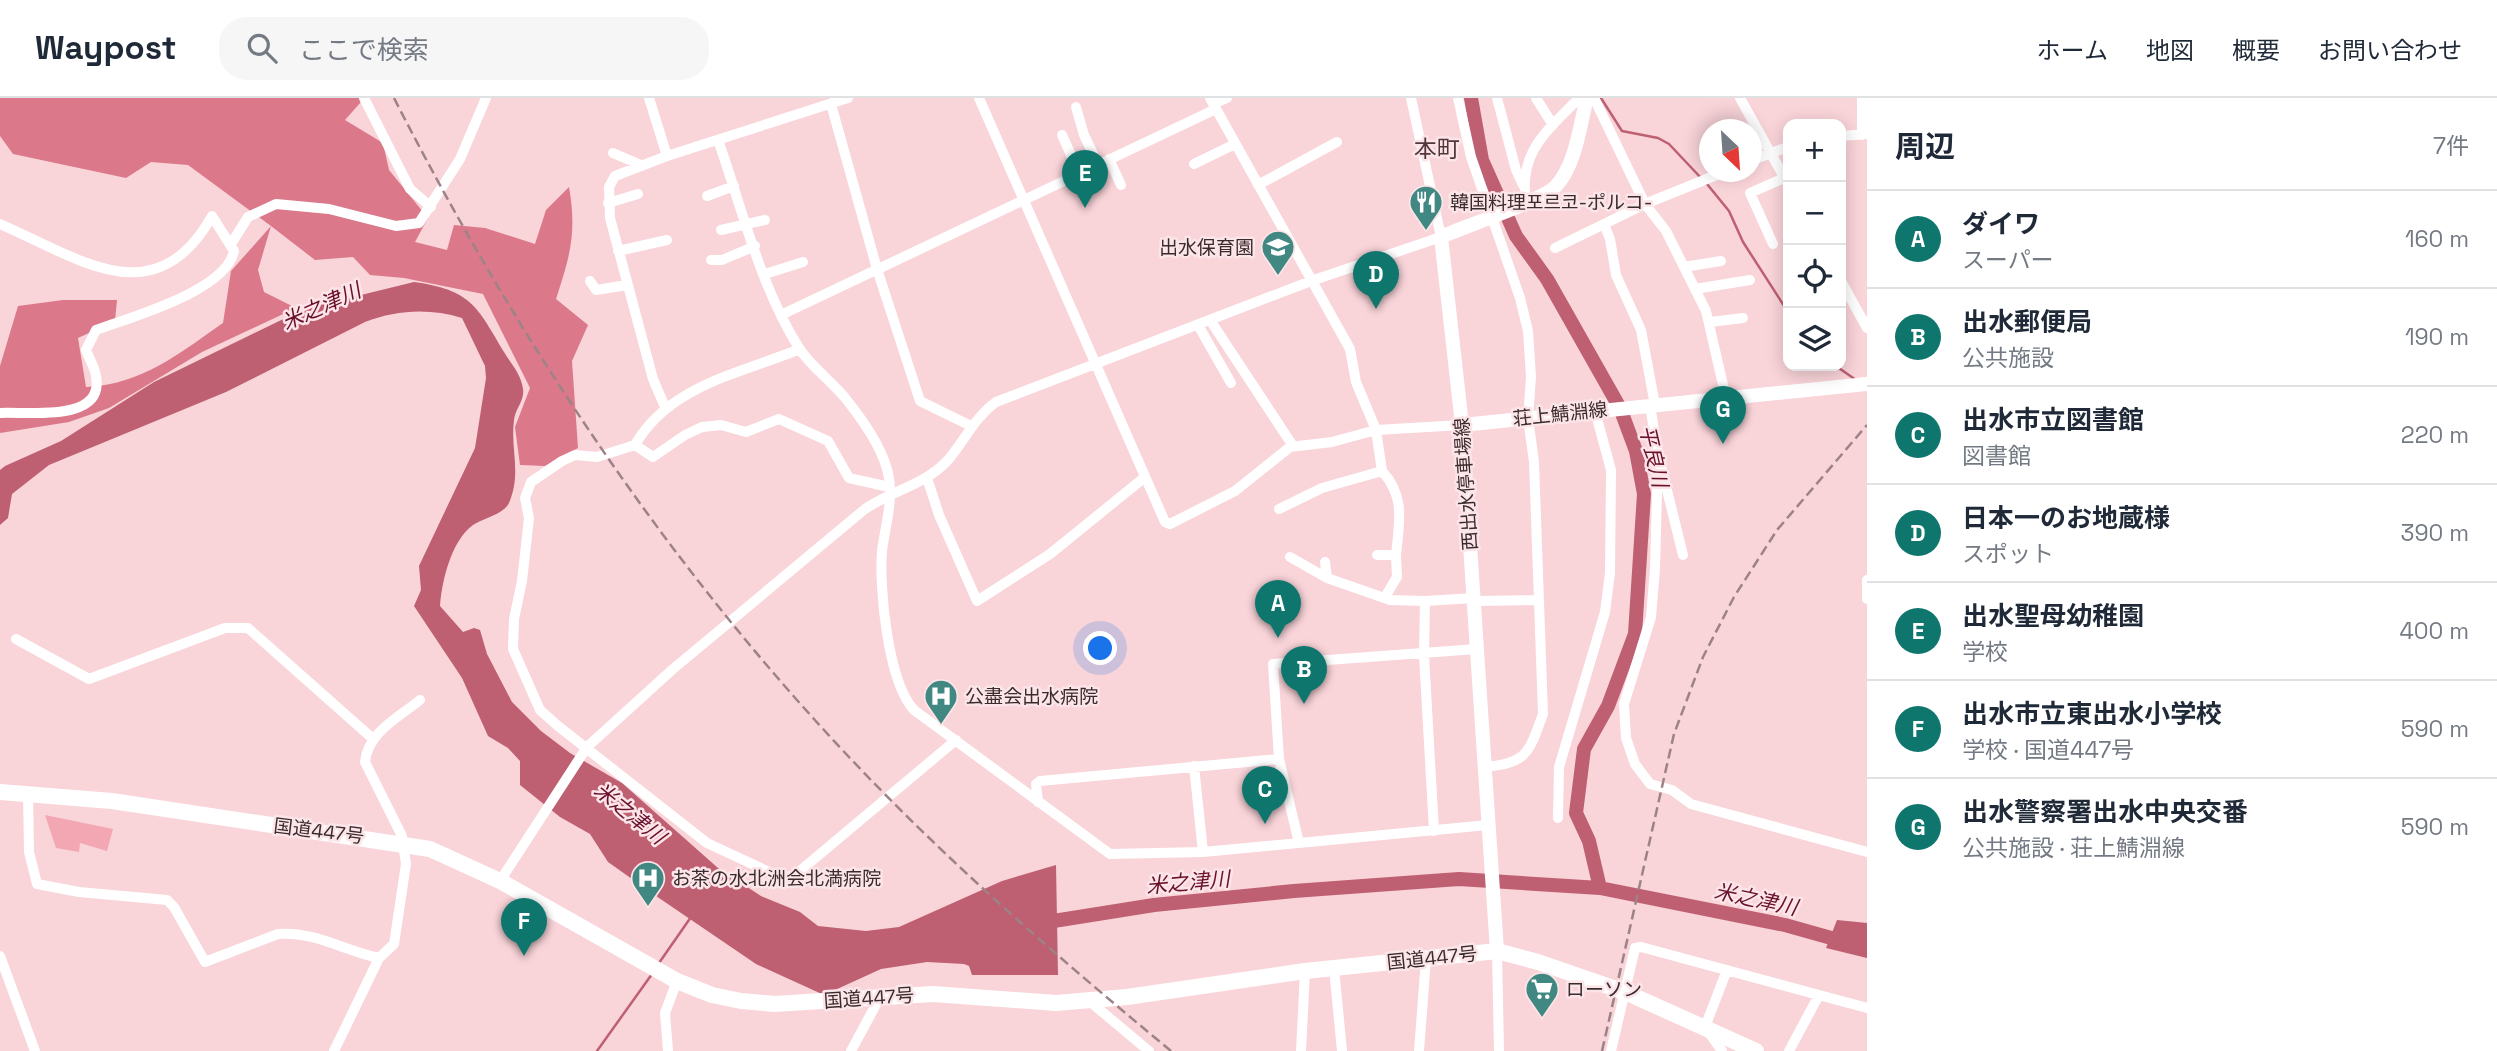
<!DOCTYPE html>
<html lang="ja">
<meta charset="utf-8">
<style>
:root{--surface:#fff;--page:#f6f6f7;--text:#1f2937;--muted:#747a83;--line:#e0e1e3;--accent:#0f766e}
body{margin:0;font-family:"Space Grotesk","Noto Sans JP","Noto Sans KR",sans-serif;background:var(--page);color:var(--text)}
.controls{position:absolute;right:21px;top:21px;display:grid;overflow:hidden;border-radius:14px;box-shadow:0 4px 18px #0003}
.controls button{width:63px;height:63px;display:grid;place-items:center;padding:0;border:0;border-bottom:2px solid var(--line);background:var(--surface);color:var(--text);font:35px sans-serif}
.compass{position:absolute;left:1699px;top:21px;width:63px;height:63px;border-radius:50%;background:var(--surface);box-shadow:0 4px 18px #0003;rotate:155deg}
.you{position:absolute;left:1101px;top:551px;width:24px;height:24px;margin:-18px;border:5px solid #fff;border-radius:50%;background:#1a73e8;box-shadow:0 0 0 10px #1a73e833}
.badge{display:grid;place-items:center;width:46px;height:46px;border-radius:50%;background:var(--accent);color:#fff;font-size:23px;font-weight:700}
.pin{position:absolute;translate:-50% -58px;filter:drop-shadow(0 2px 4px #0008)}
.pin::after{content:'';position:absolute;top:37px;width:24px;height:21px;background:inherit;clip-path:polygon(0 0,100% 0,50% 100%)}
.list{margin:0;padding:0;list-style:none}
h2{display:flex;justify-content:space-between;align-items:center;height:91px;margin:0;padding:0 28px;font-size:30px}
h2 small{font-size:23px;font-weight:400;color:var(--muted)}
.list li{display:grid;grid-template-columns:46px 1fr auto;gap:21px;align-items:center;box-sizing:border-box;height:98px;padding:0 28px;border-top:2px solid var(--line)}
.list b{display:block;font-size:26px;white-space:nowrap}
.list p{margin:0;font-size:23px;white-space:nowrap;color:var(--muted)}
.list em{font-size:23px;font-style:normal;color:var(--muted)}
.icon{flex:none;width:38px;height:38px;fill:none;stroke:currentColor;stroke-width:2;stroke-linecap:round;stroke-linejoin:round}
.map{position:relative;flex:none;width:1867px;height:953px;overflow:hidden}
header{display:flex;align-items:center;gap:42px;box-sizing:border-box;height:98px;padding:0 35px;background:var(--surface);border-bottom:2px solid var(--line)}
header strong{font-size:33px}
nav{display:flex;gap:38px;margin-inline-start:auto;font-size:24px}
.search{width:490px;height:63px;background:var(--page);display:flex;align-items:center;gap:18px;box-sizing:border-box;padding:0 24px;border-radius:28px;color:var(--muted);font-size:26px}
main{display:flex}
aside{flex:1;background:var(--surface)}
.map>svg:first-child{display:block}
.green{fill:#f2a7b3}
.forest{fill:#db798b}
.water{fill:#be5f72}
.lines{fill:none;stroke-linecap:round;stroke-linejoin:round}
.stream{stroke:#be5f72;stroke-width:2.5}
.river{stroke:#be5f72;stroke-width:14}
.minor{stroke:#fff;stroke-width:10}
.major{stroke:#fff;stroke-width:14}
.highway{stroke:#fff;stroke-width:16}
.rail{stroke:#9d8387;stroke-width:2.5;stroke-dasharray:10 5;stroke-linecap:butt}
.labels{text-anchor:middle;dominant-baseline:central;stroke-width:5;stroke-linejoin:round;paint-order:stroke}
.poi-label{font-size:19px;fill:#3a2c2e;stroke:#fce5e8;text-anchor:start}
.street-label{font-size:19px;fill:#3a2c2e;stroke:#fce5e8}
.water-label{font-size:21px;font-style:italic;fill:#69102c;stroke:#fce5e8}
.quarter-label{font-size:23px;fill:#52363a;stroke:#fce5e8}
</style>
<header>
<strong>Waypost</strong>
<div class="search"><svg class="icon" aria-label="search" viewBox="0 0 24 24"><circle cx="10" cy="10" r="6"/><path d="M15 15l6 6"/></svg>ここで検索</div>
<nav><a>ホーム</a><a>地図</a><a>概要</a><a>お問い合わせ</a></nav>
</header>
<main>
<div class="map">
<svg width="1867" height="953" viewBox="0 0 1867 953">
<rect width="100%" height="100%" fill="#f9d4d9"/>
<path class="green" d="M45,717l68,14 -6,22 -27,-8 -1,9 -23,-4z"/>
<path class="forest" d="M0,0h360l1,4 -16,18 38,23 6,27 39,48 -13,24 32,8 7,-25 31,3 50,16 11,-34 23,-23c8,46 1,69 -13,112l32,26 -16,36 6,87 -33,18 -25,-1 -5,-38 15,-39 -47,-94 -79,-16 -34,-3 -17,-18 -38,3 -44,-34 -13,44 6,22 32,16 -94,44 -93,56 -40,14 -69,11v-67l18,-60 45,-6h54l-2,21 -37,17 8,49c57,-3 92,-33 137,-64l8,-52 40,-45 -83,-61 -37,-3 -25,16 -113,-24 -13,-18z"/>
<path class="water" d="M414,184c57,8 63,24 90,70 8,13 17,22 19,37 2,11 -8,20 -9,31 -4,30 8,52 -5,83 -6,12 -26,15 -36,22 -22,16 -31,56 -33,81l23,26 11,-4 6,2 7,24 25,48 29,29 29,22 52,30 96,85 43,28 39,16 18,14 48,5 33,-4 103,-46 54,-16 2,110h-86l-3,-9 -5,-2 -37,-2 -46,7 -57,26 -68,-31 -97,-66 -51,-36 -18,-28 -30,-17 -40,-32v-24l-12,-13 -20,-12 -26,-58 -48,-72 7,-16 -2,-24 56,-118 11,-70 -1,-12 -23,-48c-33,-10 -65,-8 -97,4l-139,70 -177,73 -37,29 -4,24 -8,7v-55l5,-4 56,-25 93,-59 150,-73z
M1837,822l30,3v35l-41,-10z"/>
<g class="lines">
<path class="stream" d="M1601,0l21,33 36,7 11,6 33,35
M1707,86l22,27 14,31 45,70
M1836,268l20,14
M659,865l32,-46
M597,953l55,-77"/>
<path class="river" d="M1471,0l11,62 34,76 31,43 73,129 16,43 8,43 -9,140 -27,72 -24,43 -8,64 13,28 11,47
M1041,825l113,-18 140,-14 165,-12 141,9 185,37 82,23"/>
<path class="minor" d="M364,0l46,91 21,18
M649,0l18,58
M979,0l186,424 5,2 65,-33 55,-44 42,-5 44,-12 86,-5
M1210,0l140,251 6,33 20,48 6,41 -60,17 -43,21
M1458,0l13,59 49,141 8,33 3,46 -3,41 6,44 9,252c-14,38 -15,49 -58,53
M1497,0l19,72 7,15
M1536,0l17,27
M1594,0l51,106 21,27 40,80 20,87
M1740,0l48,86
M1862,0v37
M831,6l46,165 43,132 51,25
M1213,6l14,-6
M1076,9l8,28 14,29
M1062,37l17,38
M1841,38l26,-2
M718,42c24,68 42,146 81,208 12,19 33,33 47,51 16,20 39,53 43,79 4,24 -4,49 -7,73 -3,38 6,131 32,159l196,144 93,-2 285,-27
M613,55l28,12
M1109,61l12,26
M1752,62l36,-13
M1194,66l41,-20
M1258,87l79,-43
M707,98l27,-10
M1526,104c-8,-50 21,-71 53,-104
M608,105l30,-9
M0,126c79,34 155,93 212,-8l22,35c-8,40 -103,66 -138,79l-10,20c3,8 9,18 10,26 9,48 -72,35 -96,37
M1604,126l6,15 6,36 25,55 14,75
M721,132l44,-10
M231,146l17,-27 28,-13 53,5 67,17 23,-3 41,-64 26,-61
M1773,146l-23,-51 34,-15
M1555,150l90,-44 79,-32
M618,153l49,-11
M711,162h11l33,-14
M1684,169l37,-6
M765,176l38,-12
M590,183l6,9 31,-5
M1841,183l26,47
M1695,191l55,-9
M783,216l433,-205
M1210,222l83,126
M1710,224l33,-4
M1198,227l33,58
M800,251c-59,24 -132,37 -165,96l-38,12 -22,-2 -13,6 -31,21 -6,16 4,20 -7,63 -8,38 -1,30 27,61 18,16 149,117 75,35 13,-3 161,-135
M1650,307l8,50 -3,114 -4,48 -27,87 2,34 9,26 15,20 22,6 19,14 176,48
M665,309l-12,-28 -43,-161 -1,-31 6,-11 52,-20 181,-58
M635,347l18,12 32,-22 17,-8 19,-2 25,7 33,-13 49,22 21,37 40,9
M1662,372l21,85
M927,380l12,37 38,86 73,-47 95,-77
M1377,457h19c3,-32 10,-58 -14,-84
M1290,459l37,21
M1325,464l2,16 63,22 35,1
M1867,482v19
M1385,499l12,-20 -1,-22
M1474,503l64,-1
M16,541l73,40 136,-51h23l124,110
M1194,668l9,86
M28,695l1,59 8,32 42,8 88,8 7,7 31,55 73,-28c36,-3 67,17 101,24
M1038,704l-2,-18 4,-3 239,-22
M1558,720l1,-51 46,-155 5,-39 1,-103 -16,-59
M1434,733l-10,-176 1,-54 49,-3
M1299,745l-20,-84 -6,-95 204,-15
M500,783l87,-134 86,-78 192,-160c28,-19 60,-24 83,-49 17,-20 26,-42 48,-58l315,-121 130,-44 -30,-139
M1497,853l2,100
M0,858l35,95
M1334,870l8,83
M1088,902l61,51
M334,953l45,-93 15,-14 12,-80 -4,-28 -37,-74c3,-30 33,-44 55,-62
M668,953l-3,-38 12,-32
M851,953l28,-52
M1301,953l4,-80
M1419,953l7,-92
M1611,953l24,-103 6,-1 226,61
M1722,953l-17,-24 22,-57
M1789,953l30,-56"/>
<path class="major" d="M1462,327l405,-41
M1497,853l-35,-526 -21,-188c24,-11 101,-36 115,-51 20,-21 24,-62 31,-88"/>
<path class="highway" d="M0,694l112,9 318,48 70,32 177,100 35,14 29,6 34,3 158,-10 123,9 71,-6 178,-26 192,-20 41,11 87,30 131,59"/>
<path class="rail" d="M394,0c126,247 283,482 477,682 93,96 196,185 300,271
M1602,953l72,-317 29,-77 31,-60 43,-67 90,-105"/>
</g>
<defs>
<symbol id="restaurant-pin" viewBox="-11 -11 22 30"><path d="M0 17L-7.5 6A9.5 9.5 0 1 1 7.5 6Z" fill="#418883" stroke="#fce5e8"/><path d="M-5-6h1v4h1v-4h1v4h1v-4h1v5L-1.5 .5V6h-2V.5L-5-1ZM5-6V6H3V1.5H1.5Q1.5-4 5-6Z" fill="#fff"/></symbol>
<symbol id="school-pin" viewBox="-11 -11 22 30"><path d="M0 17L-7.5 6A9.5 9.5 0 1 1 7.5 6Z" fill="#418883" stroke="#fce5e8"/><path d="M0-5L7-2L0 1L-7-2ZM-4 1L0 2.5L4 1V4Q0 6-4 4Z" fill="#fff"/></symbol>
<symbol id="hospital-pin" viewBox="-11 -11 22 30"><path d="M0 17L-7.5 6A9.5 9.5 0 1 1 7.5 6Z" fill="#418883" stroke="#fce5e8"/><path d="M-5-5h3v3.5h4V-5h3V5h-3V1.5h-4V5h-3Z" fill="#fff"/></symbol>
<symbol id="supermarket-pin" viewBox="-11 -11 22 30"><path d="M0 17L-7.5 6A9.5 9.5 0 1 1 7.5 6Z" fill="#418883" stroke="#fce5e8"/><path d="M-6-5.5h2.5l.6 2H6L4.5 2H-2.5L-4.4-4H-6ZM-1.5 3.2a1.3 1.3 0 1 0 .1 0ZM3 3.2a1.3 1.3 0 1 0 .1 0Z" fill="#fff"/></symbol>
</defs>
<g fill-rule="evenodd">
<use href="#restaurant-pin" x="1407" y="85" width="38" height="52"/>
<use href="#school-pin" x="1259" y="130" width="38" height="52"/>
<use href="#hospital-pin" x="922" y="579" width="38" height="52"/>
<use href="#hospital-pin" x="629" y="761" width="38" height="52"/>
<use href="#supermarket-pin" x="1523" y="872" width="38" height="52"/>
</g>
<g class="labels">
<g class="poi-label">
<text x="1450" y="104">韓国料理포르코-ポルコ-</text>
<text x="1254" y="149" text-anchor="end">出水保育園</text>
<text x="965" y="598">公盡会出水病院</text>
<text x="672" y="780">お茶の水北洲会北満病院</text>
<text x="1566" y="891">ローソン</text>
</g>
<g class="street-label">
<text transform="translate(1560 316) rotate(-6)">荘上鯖淵線</text>
<text transform="translate(1466 386) rotate(-94)">西出水停車場線</text>
<text transform="translate(319 733) rotate(7)">国道447号</text>
<text transform="translate(1432 860) rotate(-6)">国道447号</text>
<text transform="translate(869 900) rotate(-4)">国道447号</text>
</g>
<g class="water-label">
<text transform="translate(321 208) rotate(-24)">米之津川</text>
<text transform="translate(1654 358) rotate(77)">平良川</text>
<text transform="translate(630 715) rotate(39)">米之津川</text>
<text transform="translate(1188 784) rotate(-5)">米之津川</text>
<text transform="translate(1756 801) rotate(12)">米之津川</text>
</g>
<g class="quarter-label">
<text x="1437" y="51">本町</text>
</g>
</g>
</svg>
<div class="controls">
<button>+</button>
<button>−</button>
<button><svg class="icon" aria-label="locate" viewBox="0 0 24 24"><circle cx="12" cy="12" r="6"/><path d="M12 2v4M12 18v4M2 12h4M18 12h4"/></svg></button>
<button><svg class="icon" aria-label="layers" viewBox="0 0 24 24"><path d="M12 4l9 5-9 5-9-5zM3 14l9 5 9-5"/></svg></button>
</div>
<svg class="compass" viewBox="-18 -18 36 36"><path d="M0-13l5 13h-10z" fill="#e53935"/><path d="M0 13l5-13h-10z" fill="#747a83"/></svg>
<div class="you"></div>
<div class="pin badge" style="left:1278px;top:540px">A</div>
<div class="pin badge" style="left:1304px;top:606px">B</div>
<div class="pin badge" style="left:1265px;top:726px">C</div>
<div class="pin badge" style="left:1376px;top:211px">D</div>
<div class="pin badge" style="left:1085px;top:110px">E</div>
<div class="pin badge" style="left:524px;top:858px">F</div>
<div class="pin badge" style="left:1723px;top:346px">G</div>
</div>
<aside>
<h2>周辺<small>7件</small></h2>
<ul class="list">
<li><span class="badge">A</span><div><b>ダイワ</b><p>スーパー</p></div><em>160 m</em></li>
<li><span class="badge">B</span><div><b>出水郵便局</b><p>公共施設</p></div><em>190 m</em></li>
<li><span class="badge">C</span><div><b>出水市立図書館</b><p>図書館</p></div><em>220 m</em></li>
<li><span class="badge">D</span><div><b>日本一のお地蔵様</b><p>スポット</p></div><em>390 m</em></li>
<li><span class="badge">E</span><div><b>出水聖母幼稚園</b><p>学校</p></div><em>400 m</em></li>
<li><span class="badge">F</span><div><b>出水市立東出水小学校</b><p>学校 · 国道447号</p></div><em>590 m</em></li>
<li><span class="badge">G</span><div><b>出水警察署出水中央交番</b><p>公共施設 · 荘上鯖淵線</p></div><em>590 m</em></li>
</ul>
</aside>
</main>
